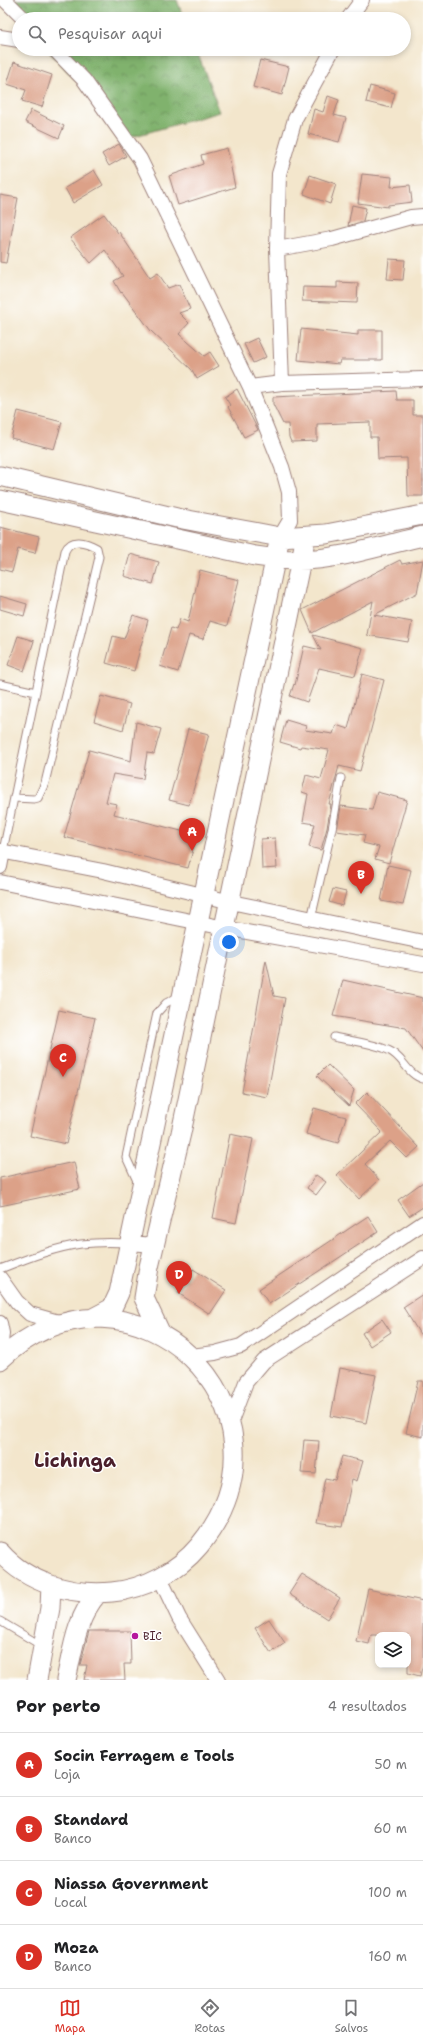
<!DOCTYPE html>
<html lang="pt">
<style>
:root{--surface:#fff;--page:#f2f2f2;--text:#202124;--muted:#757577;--line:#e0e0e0;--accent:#d93025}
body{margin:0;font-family:"Shantell Sans",sans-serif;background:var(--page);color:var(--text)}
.controls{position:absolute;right:12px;bottom:12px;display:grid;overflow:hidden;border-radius:8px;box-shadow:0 2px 6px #0003}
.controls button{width:36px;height:36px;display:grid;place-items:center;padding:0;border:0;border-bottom:1px solid var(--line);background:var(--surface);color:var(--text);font:20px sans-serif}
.you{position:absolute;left:229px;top:942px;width:14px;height:14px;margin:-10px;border:3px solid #fff;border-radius:50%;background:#1a73e8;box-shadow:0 0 0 6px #1a73e833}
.badge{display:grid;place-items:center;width:26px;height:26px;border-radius:50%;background:var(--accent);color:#fff;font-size:13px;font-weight:700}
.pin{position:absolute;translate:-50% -33px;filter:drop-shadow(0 1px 2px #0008)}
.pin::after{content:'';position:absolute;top:21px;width:14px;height:12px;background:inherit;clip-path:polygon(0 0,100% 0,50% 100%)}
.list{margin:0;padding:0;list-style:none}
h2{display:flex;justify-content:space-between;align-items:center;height:52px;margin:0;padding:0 16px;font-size:17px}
h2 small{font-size:13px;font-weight:400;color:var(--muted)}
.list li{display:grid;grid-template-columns:26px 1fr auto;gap:12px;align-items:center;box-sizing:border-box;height:64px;padding:0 16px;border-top:1px solid var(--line)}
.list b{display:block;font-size:15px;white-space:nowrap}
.list p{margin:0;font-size:13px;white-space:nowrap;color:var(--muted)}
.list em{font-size:13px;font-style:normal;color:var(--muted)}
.icon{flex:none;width:22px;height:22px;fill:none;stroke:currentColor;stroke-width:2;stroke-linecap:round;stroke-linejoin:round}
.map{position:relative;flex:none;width:423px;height:1680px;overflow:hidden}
.search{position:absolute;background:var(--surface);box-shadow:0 2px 6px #0003;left:12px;right:12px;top:12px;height:44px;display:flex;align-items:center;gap:10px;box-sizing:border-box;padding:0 14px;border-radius:22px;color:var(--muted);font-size:15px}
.sheet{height:308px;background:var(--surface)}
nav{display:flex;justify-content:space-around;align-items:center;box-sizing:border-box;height:56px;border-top:1px solid var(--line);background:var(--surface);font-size:11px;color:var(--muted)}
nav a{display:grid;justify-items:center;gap:2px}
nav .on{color:var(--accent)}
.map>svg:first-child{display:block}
.forest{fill:url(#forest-crowns);stroke:#65684c}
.building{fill:#dca188}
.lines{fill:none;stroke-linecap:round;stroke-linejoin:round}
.lane-casing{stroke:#9e827c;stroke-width:9}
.street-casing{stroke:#9e827c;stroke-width:16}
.secondary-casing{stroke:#9e827c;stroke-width:21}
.lane{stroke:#fff;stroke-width:7}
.street{stroke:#fff;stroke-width:14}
.secondary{stroke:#fff;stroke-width:19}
.poi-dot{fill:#b5179e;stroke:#fff;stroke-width:1.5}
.labels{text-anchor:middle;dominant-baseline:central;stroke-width:3;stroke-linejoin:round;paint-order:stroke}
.poi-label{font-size:11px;fill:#4a1f2b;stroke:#fff;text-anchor:start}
.town-label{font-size:19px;font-weight:bold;fill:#4a1f2b;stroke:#fff}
</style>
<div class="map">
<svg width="423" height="1680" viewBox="0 0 423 1680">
<defs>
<pattern id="forest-crowns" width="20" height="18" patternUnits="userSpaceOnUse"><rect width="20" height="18" fill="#80b26d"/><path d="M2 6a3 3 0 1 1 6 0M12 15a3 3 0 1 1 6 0" fill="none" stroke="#6b905a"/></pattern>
</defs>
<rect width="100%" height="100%" fill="#fff"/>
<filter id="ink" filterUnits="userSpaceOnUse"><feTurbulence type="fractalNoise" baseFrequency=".025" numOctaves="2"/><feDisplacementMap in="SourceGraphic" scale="8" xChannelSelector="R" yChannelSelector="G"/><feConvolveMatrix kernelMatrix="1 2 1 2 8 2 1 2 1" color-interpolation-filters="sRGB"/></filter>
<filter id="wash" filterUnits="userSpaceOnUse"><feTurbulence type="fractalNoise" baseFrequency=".012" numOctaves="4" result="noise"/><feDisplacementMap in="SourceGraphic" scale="16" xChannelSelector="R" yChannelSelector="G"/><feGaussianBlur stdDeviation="0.9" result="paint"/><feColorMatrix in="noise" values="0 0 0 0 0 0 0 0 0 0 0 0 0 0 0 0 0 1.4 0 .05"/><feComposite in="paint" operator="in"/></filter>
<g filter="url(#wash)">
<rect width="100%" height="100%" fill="#f3e6cc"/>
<path class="forest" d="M2,0h175l7,19h-165z
M47,49h149l24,63 -92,26z"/>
<g id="blocks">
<path class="building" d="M260,60l29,7 -7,28 -29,-8z
M14,62l38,13 -10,32 -20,-6 4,-11 -19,-6z
M370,86l25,7 -4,15 -25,-6z
M328,96l11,4 -5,15 12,3 -7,24 -31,-8 6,-25 9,3z
M31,110l33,16 -5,12 -34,-16z
M119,144l7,12 -17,10 -7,-12z
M227,148l8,39 -57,18 -9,-29 34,-12 -2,-9z
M94,170l9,15 -30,18 -8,-15z
M362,174l30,3 -1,10 19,-2 2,17 -24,3v2l-30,-4z
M310,175l26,9 -6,20 -26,-10z
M0,195l18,3 -12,65 -6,-1z
M352,205l14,3 -3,13 -15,5z
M104,214l14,19 1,-1 31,46 8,-5 10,15 11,-4 11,25 -11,4 10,10 -10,11 25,22 6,-4 9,14 -22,13 -5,-9 -41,-39 -29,-39 -1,1 -7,-12 9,-5 -18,-26 -14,13 -21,-25z
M389,259l16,1 -2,20 -16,-1z
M337,282l21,1 -1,20 -55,-2 1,-14 34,1z
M301,329l57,6v-5h24v30h-42l-1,4 -41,-4z
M257,338l9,19 -13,6 -9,-19z
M237,389l21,41 -14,7 -16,-30 2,-2 -5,-8z
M396,391l1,9h16v15h10v81h-15l-1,-38 -29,1 -1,-22h-7v-15l-53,2v17l-26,1 -2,-5 -1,-13h-5l-10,-20v-7z
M18,411l44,11 -8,27 -43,-11z
M0,527l39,10 -4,16 -17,-4 -6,23 -12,-3z
M130,554l29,8 -6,22 -29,-8z
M400,560l2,4 21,-4 -6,33 -43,22 38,7 -4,20 -41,-7 6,-34 -61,32 -10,-23z
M200,570l39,10 -12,46 -17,-5 -7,18 -14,-4 -11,37 -18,-6 11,-38 5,2 4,-11 8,3z
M0,596l27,8 -3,12 -24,-7z
M133,615l15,5 -14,51 -28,-8 7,-27 11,3z
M313,635l50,13 -8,28 -36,-8 -12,34 -17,-6 4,-12 1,1 9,-39 17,4z
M18,636l16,5 -10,30 -16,-6z
M362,674l22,6 -24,91 -21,-5 -10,38h2l-4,24 -6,22 -12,-3 6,-23 -12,-2 5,-28 -6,-2 4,-17 15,4 8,-29 -28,-4 -1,2 -20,-6 6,-22 20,6 -1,4 28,4 3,-9 12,4z
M101,696l29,8 -7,26 -29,-9z
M136,722l25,7 -7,25 -7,-1 -4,26 -30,-5 -7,28 11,2 -3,10 83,21 -9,33 -124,-31 25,-87 42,11z
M188,729l21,5 -20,71 -20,-5z
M377,792l30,8 -18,63 -14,-4 4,-12 -16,-4 2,-8 -28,-4 4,-25 31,4z
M275,838l2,30 -15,1 -1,-30z
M388,865l23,5 -8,35 -22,-4z
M333,889l13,3 -4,14 -13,-4z
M266,960l8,36 11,2 -18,99 -25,-5z
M343,980l80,18v54l-17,-24 -73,-12z
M59,1010l36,8 -29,126 -36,-8z
M328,1065l26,25 -5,16 -32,-30z
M367,1092l52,55 -12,11 -17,-17 -25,23 14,16 -20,19 -22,-24 45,-43 -27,-28z
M314,1108l32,9 -8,26 -32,-9z
M230,1134l23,5 -17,84 -23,-5z
M74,1162l6,27 -80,17v-28z
M316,1175l10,7 -10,13 -9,-7z
M423,1182v25l-14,9 -11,-16z
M368,1216l10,16 -109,72 -10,-15z
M193,1269l33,21 -16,24 -32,-21z
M423,1294v45l-20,-32z
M382,1319l9,13 -21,14 -8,-13z
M340,1368l36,7 -10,48 -35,-7z
M418,1381h5v56l-17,-4z
M304,1440l15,1 -3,33 -15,-1z
M342,1456l21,5 -6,20 -5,-2 -10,48 -26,-4 9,-45 10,2z
M302,1574l38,24 -13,21 -38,-25z
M368,1589l55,12v63l-3,12 -12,-3v-38h-37l-2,9 -13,-3z
M269,1619l16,24 -14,10 -16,-25z
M89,1631h41l1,33h-7l1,16h-41l3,-15h-7z"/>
</g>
</g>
<g filter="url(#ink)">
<use href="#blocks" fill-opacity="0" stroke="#9e827c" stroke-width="1"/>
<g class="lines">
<defs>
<path id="lane" d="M0,684l36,8
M3,851l62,-300c6,-14 21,-9 32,-3l2,9 -54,226 -7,15 -4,1 -20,-1
M311,919l21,-90 9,-51
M334,1037c17,4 38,6 54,13 15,6 19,25 35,29
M138,1183l-12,-26 31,-144 9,-10 14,-7
M0,1269c26,-10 53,-21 81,-25 16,-2 31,-2 47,-1
M0,1621l42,25"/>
<path id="street" d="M5,0l19,19
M348,19l14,-19
M0,37l19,3
M54,49l30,31 56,79 110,228 32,80 7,25 1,28 -10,17
M277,249l55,-10 79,-22 12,-1
M282,383l-5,-134 2,-75 16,-55 38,-70
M250,387l32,-4 141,-4
M0,851l103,20 128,31 192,40
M0,867l3,-16
M0,882l225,46 198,36
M130,1243l24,2
M0,1278l17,24 13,12 32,9
M0,1323l2,10 -2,21
M191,1356l24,-3 26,-7 182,-123
M230,1424l16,-42 18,-21 159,-103
M160,1578l19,40 39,62"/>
<path id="secondary" d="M0,476l177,42 103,19 46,-3 97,-19
M0,500l255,56c14,2 29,4 43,4 40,0 86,-15 125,-24
M93,1318l19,-10 7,-15 161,-756
M161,1334l-17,-36 5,-31 32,-134 125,-597
M0,1360c131,-123 311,52 199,186 -21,25 -54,43 -87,46 -40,4 -85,-9 -112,-40
M37,1680l13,-72 1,-23
M66,1680c7,-31 10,-62 32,-87"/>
</defs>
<use href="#lane" class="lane-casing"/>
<use href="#street" class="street-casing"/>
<use href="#secondary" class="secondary-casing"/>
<use href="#lane" class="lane"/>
<use href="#street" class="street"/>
<use href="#secondary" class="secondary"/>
</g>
</g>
<circle class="poi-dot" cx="135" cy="1636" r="4"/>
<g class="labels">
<g class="poi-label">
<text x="143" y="1636">BIC</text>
</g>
<g class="town-label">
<text x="75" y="1460">Lichinga</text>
</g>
</g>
</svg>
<div class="controls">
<button><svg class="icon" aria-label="layers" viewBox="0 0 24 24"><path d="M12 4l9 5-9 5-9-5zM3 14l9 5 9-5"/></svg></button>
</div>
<div class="you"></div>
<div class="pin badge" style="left:192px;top:851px">A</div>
<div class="pin badge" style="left:361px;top:894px">B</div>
<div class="pin badge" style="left:63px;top:1077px">C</div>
<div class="pin badge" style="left:179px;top:1294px">D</div>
<div class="search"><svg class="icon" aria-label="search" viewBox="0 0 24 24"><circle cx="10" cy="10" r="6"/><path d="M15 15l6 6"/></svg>Pesquisar aqui</div>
</div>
<section class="sheet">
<h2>Por perto<small>4 resultados</small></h2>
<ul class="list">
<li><span class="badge">A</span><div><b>Socin Ferragem e Tools</b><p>Loja</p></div><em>50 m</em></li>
<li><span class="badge">B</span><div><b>Standard</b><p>Banco</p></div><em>60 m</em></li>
<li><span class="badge">C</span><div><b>Niassa Government</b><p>Local</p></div><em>100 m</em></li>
<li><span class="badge">D</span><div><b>Moza</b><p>Banco</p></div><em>160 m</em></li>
</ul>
</section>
<nav>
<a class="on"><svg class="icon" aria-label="map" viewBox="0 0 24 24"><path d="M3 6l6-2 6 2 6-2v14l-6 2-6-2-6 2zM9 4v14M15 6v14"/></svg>Mapa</a>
<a><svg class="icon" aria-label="directions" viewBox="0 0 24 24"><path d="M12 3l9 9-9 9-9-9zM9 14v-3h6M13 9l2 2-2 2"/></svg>Rotas</a>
<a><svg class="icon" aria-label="saved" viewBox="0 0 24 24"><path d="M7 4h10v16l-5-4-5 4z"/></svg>Salvos</a>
</nav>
